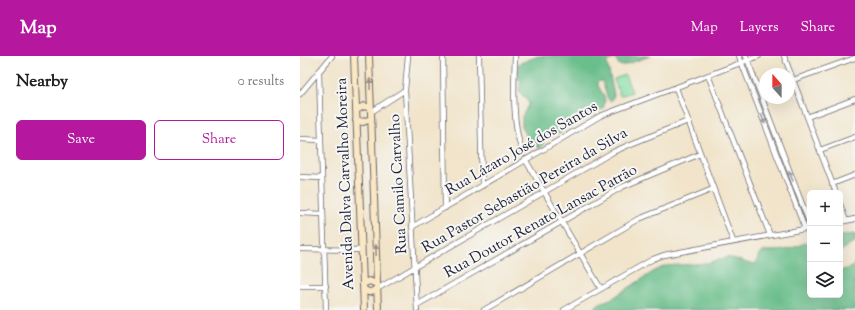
<!DOCTYPE html>
<meta charset="utf-8">
<style>
:root{--surface:#fff;--page:#f2f2f2;--text:#202124;--muted:#757577;--line:#e0e0e0;--accent:#b5179e}
body{margin:0;font-family:"Sorts Mill Goudy",serif;background:var(--page);color:var(--text)}
.controls{position:absolute;right:12px;bottom:12px;display:grid;overflow:hidden;border-radius:6px;box-shadow:0 4px 16px #0002}
.controls button{width:36px;height:36px;display:grid;place-items:center;padding:0;border:0;border-bottom:1px solid var(--line);background:var(--surface);color:var(--text);font:20px sans-serif}
.compass{position:absolute;left:459px;top:12px;width:36px;height:36px;border-radius:50%;background:var(--surface);box-shadow:0 4px 16px #0002;rotate:339deg}
.list{margin:0;padding:0;list-style:none}
h2{display:flex;justify-content:space-between;align-items:center;height:52px;margin:0;padding:0 16px;font-size:17px}
h2 small{font-size:13px;font-weight:400;color:var(--muted)}
.actions{display:flex;gap:8px;padding:12px 16px}
.actions a{flex:1;padding:9px 0;border:1px solid var(--accent);border-radius:6px;text-align:center;font-size:14px;color:var(--accent)}
.actions .main{background:var(--accent);color:#fff}
.icon{flex:none;width:22px;height:22px;fill:none;stroke:currentColor;stroke-width:2;stroke-linecap:round;stroke-linejoin:round}
.map{position:relative;flex:none;width:555px;height:254px;overflow:hidden}
header{display:flex;align-items:center;gap:24px;box-sizing:border-box;height:56px;padding:0 20px;background:var(--accent);color:#fff}
header strong{font-size:19px}
nav{display:flex;gap:22px;margin-inline-start:auto;font-size:14px}
main{display:flex}
aside{flex:1;background:var(--surface)}
.map>svg:first-child{display:block}
.green{fill:#84dfa6;stroke:#538070}
.forest{fill:#6bbe8b;stroke:#467063}
.lines{fill:none;stroke-linecap:round;stroke-linejoin:round}
.street-casing{stroke:#6a666d;stroke-width:6}
.secondary-casing{stroke:#6a666d;stroke-width:8}
.street{stroke:#fff;stroke-width:4.5}
.secondary{stroke:#fae7c3;stroke-width:6}
.oneway{fill:#998e86}
.oneway2{fill:#9c9ca7}
.labels{text-anchor:middle;dominant-baseline:central;stroke-width:4;stroke-linejoin:round;paint-order:stroke}
.street-label{font-size:15px;fill:#22223b;stroke:#f6f6f2}
</style>
<header>
<strong>Map</strong>
<nav><a>Map</a><a>Layers</a><a>Share</a></nav>
</header>
<main>
<aside>
<h2>Nearby<small>0 results</small></h2>
<ul class="list">
</ul>
<div class="actions"><a class="main">Save</a><a>Share</a></div>
</aside>
<div class="map">
<svg width="555" height="254" viewBox="0 0 555 254">
<rect width="100%" height="100%" fill="#f6f6f2"/>
<filter id="ink" filterUnits="userSpaceOnUse"><feTurbulence type="fractalNoise" baseFrequency=".025" numOctaves="2"/><feDisplacementMap in="SourceGraphic" scale="8" xChannelSelector="R" yChannelSelector="G"/><feConvolveMatrix kernelMatrix="1 2 1 2 8 2 1 2 1" color-interpolation-filters="sRGB"/></filter>
<filter id="wash" filterUnits="userSpaceOnUse"><feTurbulence type="fractalNoise" baseFrequency=".012" numOctaves="4" result="noise"/><feDisplacementMap in="SourceGraphic" scale="16" xChannelSelector="R" yChannelSelector="G"/><feGaussianBlur stdDeviation="0.9" result="paint"/><feColorMatrix in="noise" values="0 0 0 0 0 0 0 0 0 0 0 0 0 0 0 0 0 1.4 0 .05"/><feComposite in="paint" operator="in"/></filter>
<g filter="url(#wash)">
<rect width="100%" height="100%" fill="#f1e4ca"/>
<path class="green" d="M325,19l7,17 -12,4 -6,-17z"/>
<path class="forest" d="M238,0h112l-28,10 -3,-1 -3,-6h-3l-6,3 7,33 -3,6 -3,-2 -6,-18h-3l-2,2c5,13 11,11 6,26l-35,15 -8,10 -12,-4 -6,16 -2,2 -3,-1 -3,-8 -3,1 -1,4 -3,2 -3,-2 4,-5 -6,-13v-9l7,-14 -10,-12 2,-9 -3,-9v-9z
M555,178v8l-7,3 -8,7v-16z
M510,185v54h30v-24l12,-4 3,-5v48h-259v-4l4,-3 13,-5 40,-26 12,-6 43,-3 20,-6 23,7h4c3,-4 2,-8 6,-11 6,-4 15,-1 22,-3 10,-1 18,-6 27,-9z"/>
</g>
<g filter="url(#ink)">
<g class="lines">
<defs>
<path id="street" d="M108,0l-3,34 12,220
M143,0l2,152
M179,0l3,130
M215,0c-1,30 -3,67 7,95
M439,0l66,173
M446,0l64,169
M484,0l52,137
M19,16l7,238
M408,19l62,160
M493,24l62,-22
M376,32l57,153
M0,38l32,-38
M71,56l34,-22
M507,61l48,-18
M0,83l21,1
M520,94l35,-13
M225,103l76,130
M0,121l22,1
M532,128l23,-9
M540,148l6,17
M0,157l23,1
M540,166l15,-3
M112,171l188,-111 159,-60
M0,193l61,1
M0,230h26
M77,233l236,-137 18,-8 57,-23
M117,249l205,-118 78,-33
M184,254l155,-91 74,-30
M264,254l89,-51 11,-4 146,-27"/>
<path id="secondary" d="M54,0l10,254
M69,0l9,254
M56,54l8,-4 6,2
M56,64l7,2 8,-3
M63,228l6,-3 8,3
M64,233c4,5 9,3 13,0"/>
</defs>
<use href="#street" class="street-casing"/>
<use href="#secondary" class="secondary-casing"/>
<use href="#street" class="street"/>
<use href="#secondary" class="secondary"/>
</g>
<defs><path id="oneway-solid" d="M-6-.8H1V-3.2L6.5 0L1 3.2V.8H-6Z"/></defs>
<g class="oneway">
<use href="#oneway-solid" transform="translate(70 28) rotate(-91)"/>
<use href="#oneway-solid" transform="translate(76 194) rotate(-92)"/>
</g>
<g class="oneway2">
<use href="#oneway-solid" transform="translate(463 63) rotate(69)"/>
<use href="#oneway-solid" transform="translate(491 120) rotate(-111)"/>
</g>
</g>
<g class="labels">
<g class="street-label">
<text transform="translate(222 93) rotate(-30)">Rua Lázaro José dos Santos</text>
<text transform="translate(46 128) rotate(-92)">Avenida Dalva Carvalho Moreira</text>
<text transform="translate(99 128) rotate(-93)">Rua Camilo Carvalho</text>
<text transform="translate(225 135) rotate(-30)">Rua Pastor Sebastião Pereira da Silva</text>
<text transform="translate(241 166) rotate(-29)">Rua Doutor Renato Lansac Patrão</text>
</g>
</g>
</svg>
<div class="controls">
<button>+</button>
<button>−</button>
<button><svg class="icon" aria-label="layers" viewBox="0 0 24 24"><path d="M12 4l9 5-9 5-9-5zM3 14l9 5 9-5"/></svg></button>
</div>
<svg class="compass" viewBox="-18 -18 36 36"><path d="M0-13l5 13h-10z" fill="#e53935"/><path d="M0 13l5-13h-10z" fill="#757577"/></svg>
</div>
</main>
